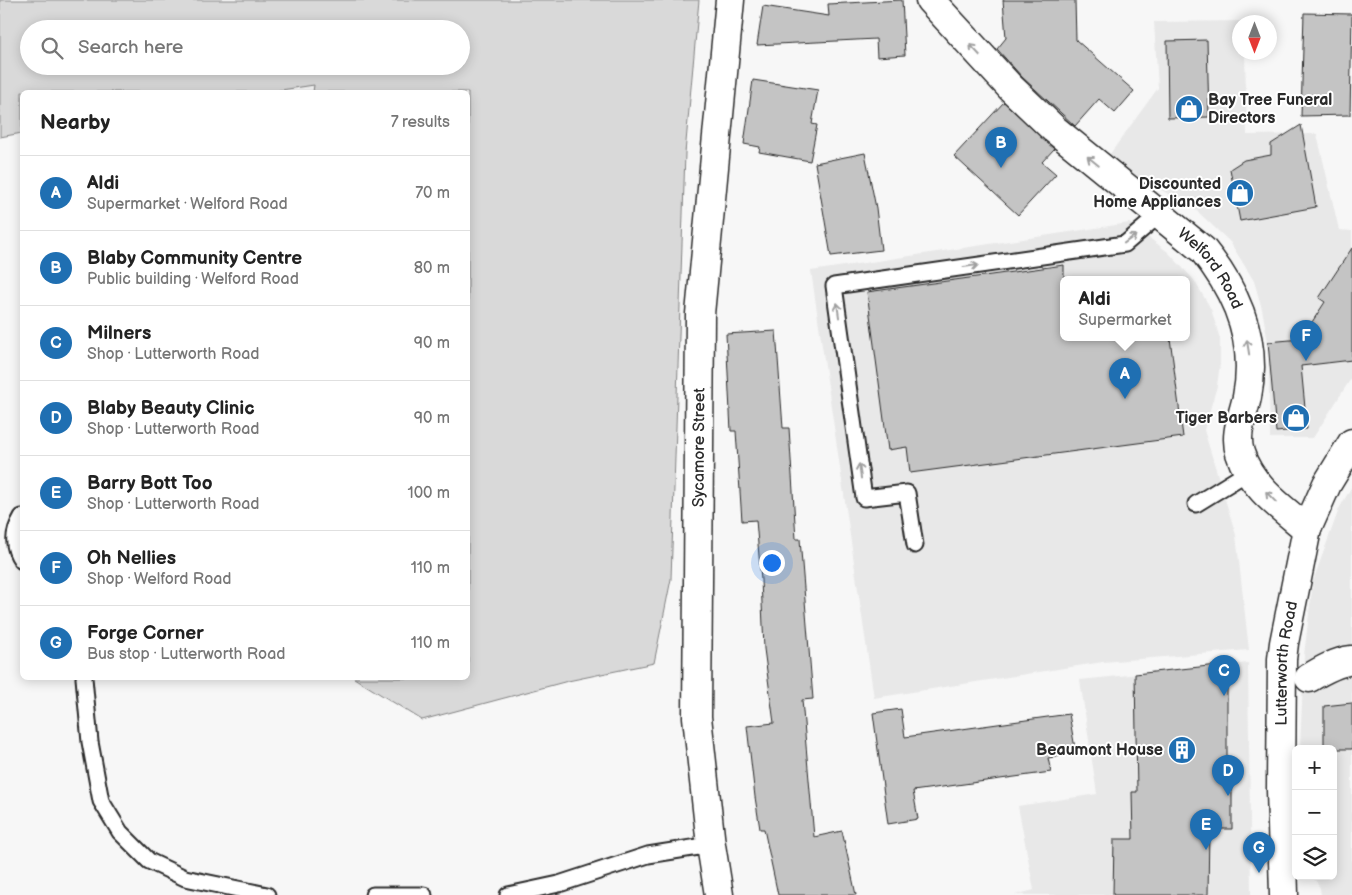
<!DOCTYPE html>
<meta charset="utf-8">
<style>
:root{--surface:#fff;--page:#f2f2f2;--text:#222;--muted:#767676;--line:#e0e0e0;--accent:#1f6fb2}
body{margin:0;font-family:"Balsamiq Sans",sans-serif;background:var(--page);color:var(--text)}
.controls{position:absolute;right:15px;bottom:15px;display:grid;overflow:hidden;border-radius:8px;box-shadow:0 2px 12px #0003}
.controls button{width:45px;height:45px;display:grid;place-items:center;padding:0;border:0;border-bottom:1px solid var(--line);background:var(--surface);color:var(--text);font:25px sans-serif}
.compass{position:absolute;left:1232px;top:15px;width:45px;height:45px;border-radius:50%;background:var(--surface);box-shadow:0 2px 12px #0003;rotate:180deg}
.you{position:absolute;left:771px;top:562px;width:18px;height:18px;margin:-12px;border:4px solid #fff;border-radius:50%;background:#1a73e8;box-shadow:0 0 0 8px #1a73e833}
.badge{display:grid;place-items:center;width:32px;height:32px;border-radius:50%;background:var(--accent);color:#fff;font-size:16px;font-weight:700}
.pin{position:absolute;translate:-50% -41px;filter:drop-shadow(0 1px 2px #0008)}
.pin::after{content:'';position:absolute;top:26px;width:18px;height:15px;background:inherit;clip-path:polygon(0 0,100% 0,50% 100%)}
.popup{position:absolute;left:1060px;top:276px;width:130px;height:65px;box-sizing:border-box;display:grid;place-content:center;border-radius:8px;background:var(--surface);filter:drop-shadow(0 1px 4px #0005);font-size:16px;white-space:nowrap;color:var(--muted)}
.popup b{font-size:19px;color:var(--text)}
.popup::after{content:'';position:absolute;left:50%;top:100%;margin-left:-10px;border:10px solid transparent;border-top-color:var(--surface)}
.list{margin:0;padding:0;list-style:none}
h2{display:flex;justify-content:space-between;align-items:center;height:65px;margin:0;padding:0 20px;font-size:21px}
h2 small{font-size:16px;font-weight:400;color:var(--muted)}
.list li{display:grid;grid-template-columns:32px 1fr auto;gap:15px;align-items:center;box-sizing:border-box;height:75px;padding:0 20px;border-top:1px solid var(--line)}
.list b{display:block;font-size:19px;white-space:nowrap}
.list p{margin:0;font-size:16px;white-space:nowrap;color:var(--muted)}
.list em{font-size:16px;font-style:normal;color:var(--muted)}
.icon{flex:none;width:28px;height:28px;fill:none;stroke:currentColor;stroke-width:2;stroke-linecap:round;stroke-linejoin:round}
.map{position:relative;flex:none;width:1352px;height:895px;overflow:hidden}
.search{position:absolute;background:var(--surface);box-shadow:0 2px 12px #0003;left:20px;top:20px;width:450px;height:55px;display:flex;align-items:center;gap:12px;box-sizing:border-box;padding:0 18px;border-radius:28px;color:var(--muted);font-size:19px}
.panel{position:absolute;background:var(--surface);box-shadow:0 2px 12px #0003;left:20px;top:90px;width:450px;height:590px;border-radius:8px}
.map>svg:first-child{display:block}
.built{fill:#e8e8e8;fill-rule:evenodd}
.green{fill:#d9d9d9;stroke:#828282;fill-rule:evenodd}
.building{fill:#c4c4c4;stroke:#2b2b2b}
.lines{fill:none;stroke-linecap:round;stroke-linejoin:round}
.lane-casing{stroke:#2b2b2b;stroke-width:19}
.street-casing{stroke:#2b2b2b;stroke-width:31}
.secondary-casing{stroke:#2b2b2b;stroke-width:31}
.lane{stroke:#fff;stroke-width:15}
.street{stroke:#fff;stroke-width:28}
.secondary{stroke:#fff;stroke-width:28}
.oneway{stroke:#a0a0a0}
.labels{text-anchor:middle;dominant-baseline:central;stroke-width:4;stroke-linejoin:round;paint-order:stroke}
.poi-label{font-size:16px;font-weight:bold;fill:#2b2b2b;stroke:#fff;text-anchor:end}
.street-label{font-size:16px;fill:#2b2b2b;stroke:#fff}
</style>
<div class="map">
<svg width="1352" height="895" viewBox="0 0 1352 895">
<rect width="100%" height="100%" fill="#f7f7f7"/>
<filter id="ink" filterUnits="userSpaceOnUse"><feTurbulence type="fractalNoise" baseFrequency=".02" numOctaves="2"/><feDisplacementMap in="SourceGraphic" scale="10" xChannelSelector="R" yChannelSelector="G"/><feConvolveMatrix kernelMatrix="1 2 1 2 8 2 1 2 1" color-interpolation-filters="sRGB"/></filter>
<g filter="url(#ink)">
<path class="built" d="M1243,21l-3,1v30l5,1 2,82 70,-1 22,96 13,1v146l-39,61h-43l-2,-96 -6,-33 -8,-28 -24,-39 -33,-31 -90,-53 51,-70 -4,-66z
M1129,223l39,29 26,28 17,29 9,30v25l-3,22 -13,44 32,105 13,115 -146,12 -229,36 -63,-427zM1064,280h122v58h-122z
M1352,486v409h-31l-1,-7 -7,-12h20v-127h-33l4,-94 9,-74 26,-72z
M1248,663l3,232h-236l19,-5 -16,-84 79,-12 -17,-114z"/>
<path class="green" d="M0,0h699l-14,153 -14,426 -17,84 -86,18 -146,39 -68,-42h114v-586h-155l1,-7 -46,7h-246v41l-22,4zM29,29h432v37h-432z"/>
<path class="building" d="M902,0l3,55 -28,2 -1,-18 -119,6 6,-39 66,10 -1,-12z
M1003,0h72l1,40 58,51 -19,22 -16,-14 -24,27 -53,-49 -25,-28 9,-11z
M1304,13l48,1 -2,101 -49,1z
M1207,40l2,77 -41,1 -1,-77z
M753,80l65,10 -6,34 5,1 -7,36 -51,-9 1,-5 -16,-3z
M1004,102l50,47 -12,13 14,12 -38,41 -64,-59z
M1301,125l15,82 -76,14 -10,-52 14,-9 27,-5v-11z
M865,153l11,55 5,42 -50,6 -16,-93z
M1352,248v112l-51,6 6,63 -31,3 -8,-90 33,-3 24,-37 -6,-4z
M1064,265v73h106l13,99 -273,36 -3,-26 -19,3 -21,-158z
M776,331l7,97h6l7,111h4l13,160 -11,1 12,137 28,-6 14,64h-78l-14,-66h-4l-5,-32 -8,-71 27,-3 -10,-74 -3,-69 -5,-60 -14,1 -6,-90h-5l-5,-97z
M1227,664v126h5v39h-23l-1,66h-95l1,-56h19l-1,-47h5l-2,-118z
M1352,703v46h-28v-43z
M901,709l4,28 164,-23 7,40 -28,4 3,14 -138,19 5,28 -30,5 -15,-111z"/>
<g class="lines">
<defs>
<path id="lane" d="M1196,504l52,-32
M22,517c-9,15 -10,30 0,44
M915,545l-8,-52 -43,5 -30,-212 291,-42 34,-29
M84,678l6,64 11,59 19,31 29,29 36,17 82,17
M373,895h51
M508,895l51,-11 89,-29 63,-10"/>
<g id="street">
<path id="s1" d="M930,0l81,88 43,41 149,121c34,42 55,92 44,147 -4,19 -13,37 -7,56 10,33 42,55 67,76"/>
<path d="M1309,678c13,-8 27,-16 43,-18"/>
</g>
<g id="secondary">
<path id="s2" d="M719,895l-8,-50 -14,-128 3,-403 30,-314"/>
<path id="s3" d="M1284,895l-3,-106 1,-130 2,-16 23,-114 20,-45 25,-41"/>
</g>
</defs>
<use href="#lane" class="lane-casing"/>
<use href="#street" class="street-casing"/>
<use href="#secondary" class="secondary-casing"/>
<use href="#lane" class="lane"/>
<use href="#street" class="street"/>
<use href="#secondary" class="secondary"/>
</g>
<defs><path id="oneway-shaft" d="M-6 0H5M1.5-3L5.5 0L1.5 3" fill="none" stroke-width="1.6" stroke-linecap="round" stroke-linejoin="round" transform="scale(1.25)"/></defs>
<g class="oneway">
<use href="#oneway-shaft" transform="translate(975 50) rotate(-133)"/>
<use href="#oneway-shaft" transform="translate(1093 161) rotate(-141)"/>
<use href="#oneway-shaft" transform="translate(1130 239) rotate(-36)"/>
<use href="#oneway-shaft" transform="translate(971 266) rotate(-8)"/>
<use href="#oneway-shaft" transform="translate(838 310) rotate(-98)"/>
<use href="#oneway-shaft" transform="translate(1248 347) rotate(-99)"/>
<use href="#oneway-shaft" transform="translate(860 471) rotate(-98)"/>
<use href="#oneway-shaft" transform="translate(1271 497) rotate(-134)"/>
</g>
</g>
<defs>
<symbol id="shop-disc" viewBox="-11 -11 22 22"><circle r="9.5" fill="#1f6fb2" stroke="#fff"/><path d="M-5-2.5h2.3a2.7 3.5 0 0 1 5.4 0H5L5.5 6h-11ZM-1.5-2.5h3a1.5 2.3 0 0 0-3 0Z" fill="#fff"/></symbol>
<symbol id="building-disc" viewBox="-11 -11 22 22"><circle r="9.5" fill="#1f6fb2" stroke="#fff"/><path d="M-4-6H4V6H1V3H-1V6H-4ZM-2.5-4.3h1.7v1.8h-1.7ZM.8-4.3h1.7v1.8H.8ZM-2.5-1h1.7V.8h-1.7ZM.8-1h1.7V.8H.8Z" fill="#fff"/></symbol>
</defs>
<g fill-rule="evenodd">
<use href="#shop-disc" x="1173" y="93" width="32" height="32"/>
<use href="#shop-disc" x="1224" y="177" width="32" height="32"/>
<use href="#shop-disc" x="1280" y="402" width="32" height="32"/>
<use href="#building-disc" x="1166" y="734" width="32" height="32"/>
</g>
<g class="labels">
<g class="poi-label">
<text x="1208" y="100" text-anchor="start">Bay Tree Funeral<tspan x="1208" dy="18">Directors</tspan></text>
<text x="1221" y="184">Discounted<tspan x="1221" dy="18">Home Appliances</tspan></text>
<text x="1277" y="418">Tiger Barbers</text>
<text x="1163" y="750">Beaumont House</text>
</g>
<g class="street-label">
<text stroke="none"><textPath href="#s1" startOffset="390">Welford Road</textPath></text>
<text stroke="none"><textPath href="#s2" startOffset="449">Sycamore Street</textPath></text>
<text stroke="none"><textPath href="#s3" startOffset="232">Lutterworth Road</textPath></text>
</g>
</g>
</svg>
<div class="controls">
<button>+</button>
<button>−</button>
<button><svg class="icon" aria-label="layers" viewBox="0 0 24 24"><path d="M12 4l9 5-9 5-9-5zM3 14l9 5 9-5"/></svg></button>
</div>
<svg class="compass" viewBox="-18 -18 36 36"><path d="M0-13l5 13h-10z" fill="#e53935"/><path d="M0 13l5-13h-10z" fill="#767676"/></svg>
<div class="you"></div>
<div class="pin badge" style="left:1125px;top:399px">A</div>
<div class="popup"><b>Aldi</b>Supermarket</div>
<div class="pin badge" style="left:1001px;top:168px">B</div>
<div class="pin badge" style="left:1224px;top:696px">C</div>
<div class="pin badge" style="left:1228px;top:796px">D</div>
<div class="pin badge" style="left:1206px;top:850px">E</div>
<div class="pin badge" style="left:1306px;top:361px">F</div>
<div class="pin badge" style="left:1259px;top:873px">G</div>
<div class="search"><svg class="icon" aria-label="search" viewBox="0 0 24 24"><circle cx="10" cy="10" r="6"/><path d="M15 15l6 6"/></svg>Search here</div>
<section class="panel">
<h2>Nearby<small>7 results</small></h2>
<ul class="list">
<li><span class="badge">A</span><div><b>Aldi</b><p>Supermarket · Welford Road</p></div><em>70 m</em></li>
<li><span class="badge">B</span><div><b>Blaby Community Centre</b><p>Public building · Welford Road</p></div><em>80 m</em></li>
<li><span class="badge">C</span><div><b>Milners</b><p>Shop · Lutterworth Road</p></div><em>90 m</em></li>
<li><span class="badge">D</span><div><b>Blaby Beauty Clinic</b><p>Shop · Lutterworth Road</p></div><em>90 m</em></li>
<li><span class="badge">E</span><div><b>Barry Bott Too</b><p>Shop · Lutterworth Road</p></div><em>100 m</em></li>
<li><span class="badge">F</span><div><b>Oh Nellies</b><p>Shop · Welford Road</p></div><em>110 m</em></li>
<li><span class="badge">G</span><div><b>Forge Corner</b><p>Bus stop · Lutterworth Road</p></div><em>110 m</em></li>
</ul>
</section>
</div>
